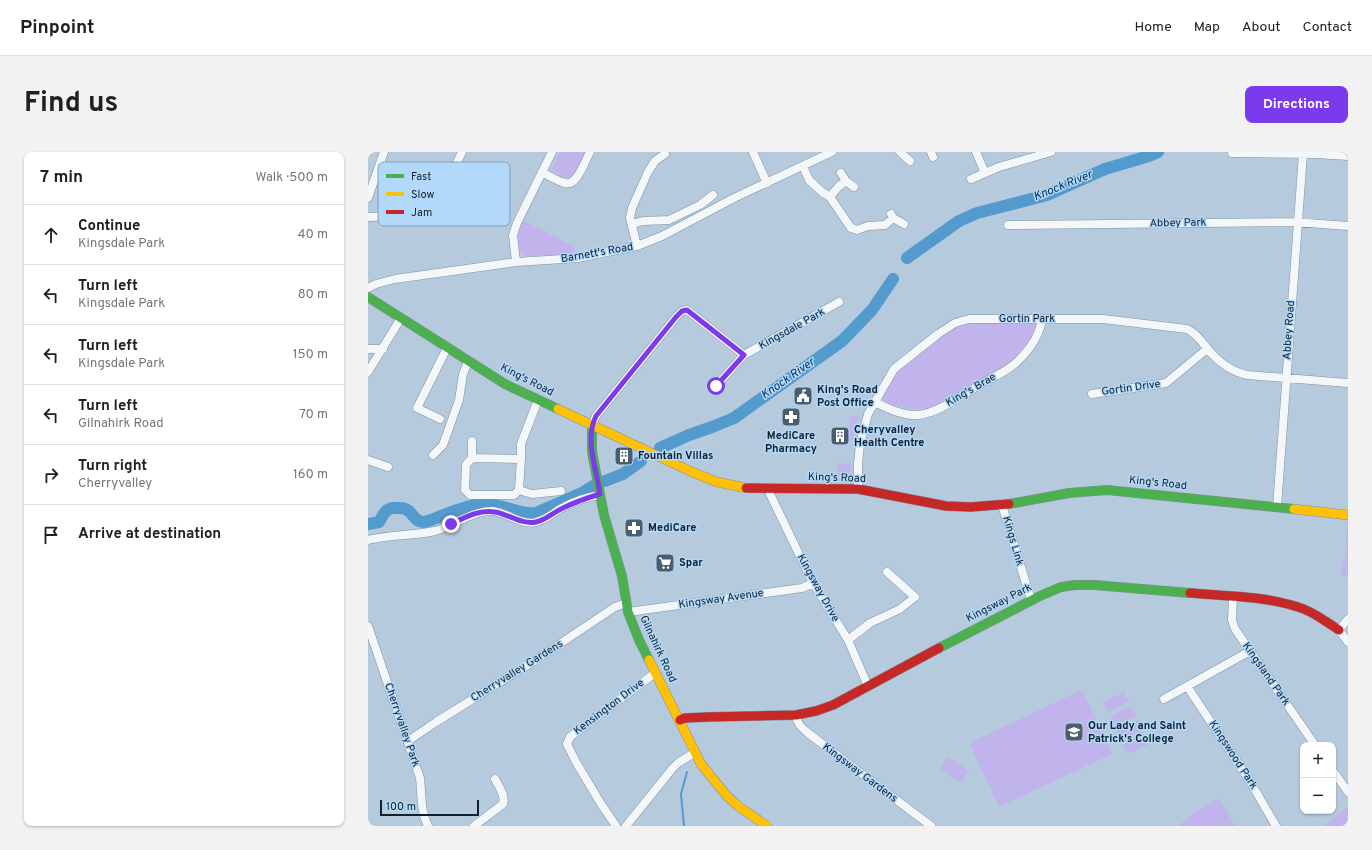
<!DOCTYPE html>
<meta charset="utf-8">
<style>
:root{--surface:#fff;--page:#f2f2f2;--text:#202124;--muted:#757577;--line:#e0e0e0;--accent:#7c3aed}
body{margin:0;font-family:Overpass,sans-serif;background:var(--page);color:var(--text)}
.controls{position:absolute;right:12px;bottom:12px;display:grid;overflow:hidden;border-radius:8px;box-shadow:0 1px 3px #0004}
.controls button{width:36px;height:36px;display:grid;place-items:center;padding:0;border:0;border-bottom:1px solid var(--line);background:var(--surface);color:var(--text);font:20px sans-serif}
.scale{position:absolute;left:12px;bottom:10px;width:99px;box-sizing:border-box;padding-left:4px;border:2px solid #12202d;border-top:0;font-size:11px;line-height:14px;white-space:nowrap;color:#12202d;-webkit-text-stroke:3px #b2d8fa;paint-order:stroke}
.stop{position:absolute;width:12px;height:12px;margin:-9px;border:3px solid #7c3aed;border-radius:50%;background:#fff}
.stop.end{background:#7c3aed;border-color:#fff;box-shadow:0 1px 4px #0008}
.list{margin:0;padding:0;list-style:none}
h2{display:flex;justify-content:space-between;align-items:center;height:52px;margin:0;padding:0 16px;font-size:17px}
h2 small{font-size:13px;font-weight:400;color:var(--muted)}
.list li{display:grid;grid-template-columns:26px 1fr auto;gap:12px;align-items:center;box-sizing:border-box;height:60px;padding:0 16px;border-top:1px solid var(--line)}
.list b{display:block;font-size:15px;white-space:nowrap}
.list p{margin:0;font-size:13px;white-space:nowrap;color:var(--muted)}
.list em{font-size:13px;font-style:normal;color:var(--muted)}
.icon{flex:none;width:22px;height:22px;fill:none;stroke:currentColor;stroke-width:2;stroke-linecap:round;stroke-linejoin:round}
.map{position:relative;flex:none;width:980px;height:674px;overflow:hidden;border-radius:8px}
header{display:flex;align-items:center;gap:24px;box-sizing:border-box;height:56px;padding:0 20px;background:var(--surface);border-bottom:1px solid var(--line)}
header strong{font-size:19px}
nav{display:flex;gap:22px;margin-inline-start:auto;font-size:14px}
.intro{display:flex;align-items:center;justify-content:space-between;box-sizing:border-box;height:96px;padding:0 24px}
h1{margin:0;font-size:28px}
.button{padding:10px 18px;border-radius:8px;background:var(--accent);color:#fff;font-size:14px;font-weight:700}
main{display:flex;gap:24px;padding:0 24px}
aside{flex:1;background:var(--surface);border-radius:8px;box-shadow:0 1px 3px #0004}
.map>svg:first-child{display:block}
.green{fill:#c1b4ec}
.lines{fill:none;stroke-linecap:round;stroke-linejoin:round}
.stream{stroke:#539acd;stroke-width:2}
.river{stroke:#539acd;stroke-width:12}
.street-casing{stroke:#81919e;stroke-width:9}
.fast-casing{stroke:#81919e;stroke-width:10}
.slow-casing{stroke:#81919e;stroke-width:10}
.jam-casing{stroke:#81919e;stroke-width:10}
.street{stroke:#f4f7fa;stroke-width:8}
.fast{stroke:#4caf50;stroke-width:9}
.slow{stroke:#ffc107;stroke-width:9}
.jam{stroke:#c62828;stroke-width:9}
.route{stroke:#7c3aed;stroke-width:5}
.labels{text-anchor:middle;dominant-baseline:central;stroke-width:3;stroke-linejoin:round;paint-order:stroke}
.street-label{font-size:11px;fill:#12202d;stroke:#b2d8fa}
.poi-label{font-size:11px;font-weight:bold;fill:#12202d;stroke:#b2d8fa;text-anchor:start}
.water-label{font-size:12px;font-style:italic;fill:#002f51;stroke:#b2d8fa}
.key{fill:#b2d8fa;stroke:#82a1bc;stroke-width:1}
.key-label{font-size:11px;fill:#12202d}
</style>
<header>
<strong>Pinpoint</strong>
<nav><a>Home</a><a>Map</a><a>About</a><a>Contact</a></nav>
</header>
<div class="intro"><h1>Find us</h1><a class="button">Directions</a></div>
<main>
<aside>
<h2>7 min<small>Walk · 500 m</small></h2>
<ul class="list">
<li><svg class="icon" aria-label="ahead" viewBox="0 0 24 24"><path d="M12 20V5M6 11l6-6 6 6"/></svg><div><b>Continue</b><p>Kingsdale Park</p></div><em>40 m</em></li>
<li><svg class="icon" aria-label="left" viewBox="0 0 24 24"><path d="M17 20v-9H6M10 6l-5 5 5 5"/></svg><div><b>Turn left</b><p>Kingsdale Park</p></div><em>80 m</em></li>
<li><svg class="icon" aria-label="left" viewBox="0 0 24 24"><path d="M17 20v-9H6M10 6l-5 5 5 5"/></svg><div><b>Turn left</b><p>Kingsdale Park</p></div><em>150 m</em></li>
<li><svg class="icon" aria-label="left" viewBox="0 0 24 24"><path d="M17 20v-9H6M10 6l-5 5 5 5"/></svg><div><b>Turn left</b><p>Gilnahirk Road</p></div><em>70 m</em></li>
<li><svg class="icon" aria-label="right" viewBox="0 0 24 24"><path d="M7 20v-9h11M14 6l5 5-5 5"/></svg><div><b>Turn right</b><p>Cherryvalley</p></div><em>160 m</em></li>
<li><svg class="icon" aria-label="arrive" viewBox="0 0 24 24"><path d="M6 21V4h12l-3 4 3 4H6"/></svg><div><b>Arrive at destination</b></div></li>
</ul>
</aside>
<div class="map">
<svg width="980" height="674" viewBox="0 0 980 674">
<rect width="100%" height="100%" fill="#b5cadc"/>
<path class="green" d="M192,0h25l-13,25 -5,1 -16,-8z
M156,69l51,26 -1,6 -33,3h-16c-10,-9 -7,-22 -4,-33z
M606,170h64l-8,16 -14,19 -48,31 -36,19 -16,2 -30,-5 -5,-7 10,-18 8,-10 19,-16 34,-25z
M481,264h9l-5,25 -3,-1z
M483,311v8l-3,5 -10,1 -1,-13z
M979,369h1v57l-8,-3 5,-17z
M714,538l30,64 -113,53 -30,-64z
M756,540l5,9 -22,11 -4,-10z
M763,554l5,10 -21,10 -5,-10z
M770,568l4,10 -21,10 -5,-10z
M776,582l5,10 -21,10 -5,-9z
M580,605l21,14 -8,12 -21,-14z
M851,646l16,28h-57l18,-14z
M980,654v20h-24z"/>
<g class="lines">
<path class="stream" d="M316,674l-3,-32 6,-22"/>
<path class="river" d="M539,106l52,-37 18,-8 70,-18 58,-26 44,-13 9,-4
M292,296l29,-13 23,-8 22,-9 108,-77 30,-31 21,-31
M237,329l18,-7 18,-13
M0,372l11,-2c5,-9 8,-16 20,-14 4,0 8,1 11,4 4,5 7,10 14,10 7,-1 14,-5 20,-7 12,-5 26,-10 39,-11 19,-1 35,11 53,9l46,-20 11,-7"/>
<defs>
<path id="street" d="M385,0l14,31
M532,0l10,9
M563,0l2,5
M608,0l9,21
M864,1l84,1 32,2
M435,14l6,14 13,12 8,5 21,31 6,2 11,-4 17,-1 8,-7
M174,20c7,4 15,9 23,11 12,4 20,-22 25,-31
M473,21l5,8 8,6
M603,27l28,-12 52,-15
M462,45l8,-10 8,-6
M0,46l16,-46
M523,62l2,4 11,6
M0,65c15,0 58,-4 69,-12l25,-53
M264,72l11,-3 26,-1 31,-15 13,-10
M640,73l287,-3 53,4
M269,94l-7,-28 2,-10 16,-36 7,-11 10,-7
M148,110l-3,-27 4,-12 35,-71
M0,136l8,-4 19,-5 121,-17 62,-4 59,-12 25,-10 72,-38 98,-46
M0,197h15
M0,220l33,-54
M348,234l28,-31 95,-53
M724,242l74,-11 41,-34
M506,250c13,6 29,14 44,13 21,-2 45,-21 63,-31 12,-7 27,-13 37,-23 11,-11 22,-26 24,-42
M72,267l-23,-11 30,-60
M224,273l4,-9 80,-99 6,-6 5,-1 57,45
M104,289v13l1,4
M65,303l10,-10 16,-45 4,-26 5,-12
M153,307l-2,31 -5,5h-44l-5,-5 1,-25 3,-4 4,-3 48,1v-15l17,-44
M0,308l20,7
M402,337v5l43,89 35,57 20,46
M490,337v-25l2,-20 8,-30 26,-45 44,-35 17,-11 14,-4h134l84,10c11,6 12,10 20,19 11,14 23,23 40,27l101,8
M151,338l13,4 29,-3
M634,353l29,95
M909,355l26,-353
M0,388c22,-6 45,-4 67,-9 19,-5 36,-20 57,-20 15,1 29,15 44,11 9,-2 17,-8 24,-13 12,-7 27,-12 40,-14
M865,445l-1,23 3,9 80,116
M260,460l174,-24 11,-5
M980,467l-9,11 9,12
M0,474l52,152c2,17 0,32 8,48
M480,488l22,-17 30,-14 15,-12 -28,-25
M819,534l64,97 25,43
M796,547l86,-48
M428,563c1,9 5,12 12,18l123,93
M40,589l28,-19 101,-63 78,-52 11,-4
M965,619l15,21
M106,674l29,-22c3,-8 -4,-17 -8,-25
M248,674l-15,-22 -25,-42 -9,-18 3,-7 85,-64
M258,674l46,-57 6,-6 16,-10"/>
<path id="fast" d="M0,145l137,87 53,25
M224,273v27l12,63 18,61 6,36 11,28 10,20
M641,352l60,-11 38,-3 187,19
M571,496l101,-52 21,-9 14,-2h19l96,8"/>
<path id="slow" d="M190,257l134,63 25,10 29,6
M926,357l54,6
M281,508l52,104 26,32 11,10 29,20"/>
<path id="jam" d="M378,336l112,1 88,17 25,1 38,-3
M822,441c36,3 74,3 108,14 15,4 28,15 41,23
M312,568l5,-2 23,-1 88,-2 20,-4 17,-6 106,-57"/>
</defs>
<use href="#street" class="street-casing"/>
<use href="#fast" class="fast-casing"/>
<use href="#slow" class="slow-casing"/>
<use href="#jam" class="jam-casing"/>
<use href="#street" class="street"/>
<use href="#fast" class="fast"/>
<use href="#slow" class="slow"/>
<use href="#jam" class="jam"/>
</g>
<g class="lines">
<path class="route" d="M83,372c13,-6 29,-15 44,-12 13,2 27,13 41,10 10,-2 18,-10 27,-14 12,-6 24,-10 37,-14 -3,-24 -16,-54 -4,-78l80,-99 6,-6 5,-1 57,45 -28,31"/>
</g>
<defs>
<symbol id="civic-square" viewBox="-11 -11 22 22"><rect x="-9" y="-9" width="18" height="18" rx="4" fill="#4b5c6a" stroke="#b2d8fa"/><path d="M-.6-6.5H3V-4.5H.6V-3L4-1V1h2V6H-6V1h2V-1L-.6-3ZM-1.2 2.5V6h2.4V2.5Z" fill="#fff"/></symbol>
<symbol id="pharmacy-square" viewBox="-11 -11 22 22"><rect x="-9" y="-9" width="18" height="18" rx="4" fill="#4b5c6a" stroke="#b2d8fa"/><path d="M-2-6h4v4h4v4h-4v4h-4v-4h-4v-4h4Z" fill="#fff"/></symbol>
<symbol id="building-square" viewBox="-11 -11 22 22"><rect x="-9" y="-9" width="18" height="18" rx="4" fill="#4b5c6a" stroke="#b2d8fa"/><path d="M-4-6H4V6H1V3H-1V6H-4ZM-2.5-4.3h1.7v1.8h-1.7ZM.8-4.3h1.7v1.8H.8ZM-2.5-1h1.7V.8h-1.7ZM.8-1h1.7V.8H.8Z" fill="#fff"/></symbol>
<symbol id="supermarket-square" viewBox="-11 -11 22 22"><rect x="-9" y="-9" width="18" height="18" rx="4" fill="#4b5c6a" stroke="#b2d8fa"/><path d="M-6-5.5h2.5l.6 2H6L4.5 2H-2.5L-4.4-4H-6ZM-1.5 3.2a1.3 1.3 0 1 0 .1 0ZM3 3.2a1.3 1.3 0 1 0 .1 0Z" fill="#fff"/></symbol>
<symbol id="school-square" viewBox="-11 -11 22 22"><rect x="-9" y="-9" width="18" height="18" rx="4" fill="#4b5c6a" stroke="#b2d8fa"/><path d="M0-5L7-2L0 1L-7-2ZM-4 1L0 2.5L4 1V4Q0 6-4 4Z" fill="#fff"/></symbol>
</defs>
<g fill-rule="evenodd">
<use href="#civic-square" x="424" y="233" width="22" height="22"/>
<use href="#pharmacy-square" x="412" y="254" width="22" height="22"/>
<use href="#building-square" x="461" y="273" width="22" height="22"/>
<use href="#building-square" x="245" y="293" width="22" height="22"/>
<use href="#pharmacy-square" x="255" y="365" width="22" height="22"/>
<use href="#supermarket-square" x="286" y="400" width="22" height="22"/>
<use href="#school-square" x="695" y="569" width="22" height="22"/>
</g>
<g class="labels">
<g class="street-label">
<text transform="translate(810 71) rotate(-1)">Abbey Park</text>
<text transform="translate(229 101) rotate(-10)">Barnett's Road</text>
<text x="659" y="167">Gortin Park</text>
<text transform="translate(424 177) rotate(-29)">Kingsdale Park</text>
<text transform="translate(921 178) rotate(-86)">Abbey Road</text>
<text transform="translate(159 228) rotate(27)">King's Road</text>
<text transform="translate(763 236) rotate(-8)">Gortin Drive</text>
<text transform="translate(603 238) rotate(-30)">King's Brae</text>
<text transform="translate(469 326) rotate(2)">King's Road</text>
<text transform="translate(790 331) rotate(6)">King's Road</text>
<text transform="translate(645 389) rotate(74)">Kings Link</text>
<text transform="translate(450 436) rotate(61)">Kingsway Drive</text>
<text transform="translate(353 447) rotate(-8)">Kingsway Avenue</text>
<text transform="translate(631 451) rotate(-27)">Kingsway Park</text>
<text transform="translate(290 497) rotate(65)">Gilnahirk Road</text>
<text transform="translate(149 519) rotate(-32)">Cherryvalley Gardens</text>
<text transform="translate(898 522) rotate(55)">Kingsland Park</text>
<text transform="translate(241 555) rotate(-37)">Kensington Drive</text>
<text transform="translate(34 573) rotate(71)">Cherryvalley Park</text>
<text transform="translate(865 603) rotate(57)">Kingswood Park</text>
<text transform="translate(492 621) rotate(37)">Kingsway Gardens</text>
</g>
<g class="poi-label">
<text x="449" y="238">King's Road<tspan x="449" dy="13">Post Office</tspan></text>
<text x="486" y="278">Cheryvalley<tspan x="486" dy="13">Health Centre</tspan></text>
<text x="423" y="284" text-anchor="middle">MediCare<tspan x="423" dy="13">Pharmacy</tspan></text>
<text x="270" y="304">Fountain Villas</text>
<text x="280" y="376">MediCare</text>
<text x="311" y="411">Spar</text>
<text x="720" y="574">Our Lady and Saint<tspan x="720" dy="13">Patrick's College</tspan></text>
</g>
<g class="water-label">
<text transform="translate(695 34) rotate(-22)">Knock River</text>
<text transform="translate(420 227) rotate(-35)">Knock River</text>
</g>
</g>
<rect x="10" y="10" width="132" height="64" rx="6" class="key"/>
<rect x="18" y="22" width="18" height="4" fill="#4caf50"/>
<rect x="18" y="40" width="18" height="4" fill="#ffc107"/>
<rect x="18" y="58" width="18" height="4" fill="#c62828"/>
<g class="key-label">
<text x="43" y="28">Fast</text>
<text x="43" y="46">Slow</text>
<text x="43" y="64">Jam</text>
</g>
</svg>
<div class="controls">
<button>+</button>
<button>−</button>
</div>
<div class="scale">100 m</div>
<div class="stop" style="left:348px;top:234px"></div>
<div class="stop end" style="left:83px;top:372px"></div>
</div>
</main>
